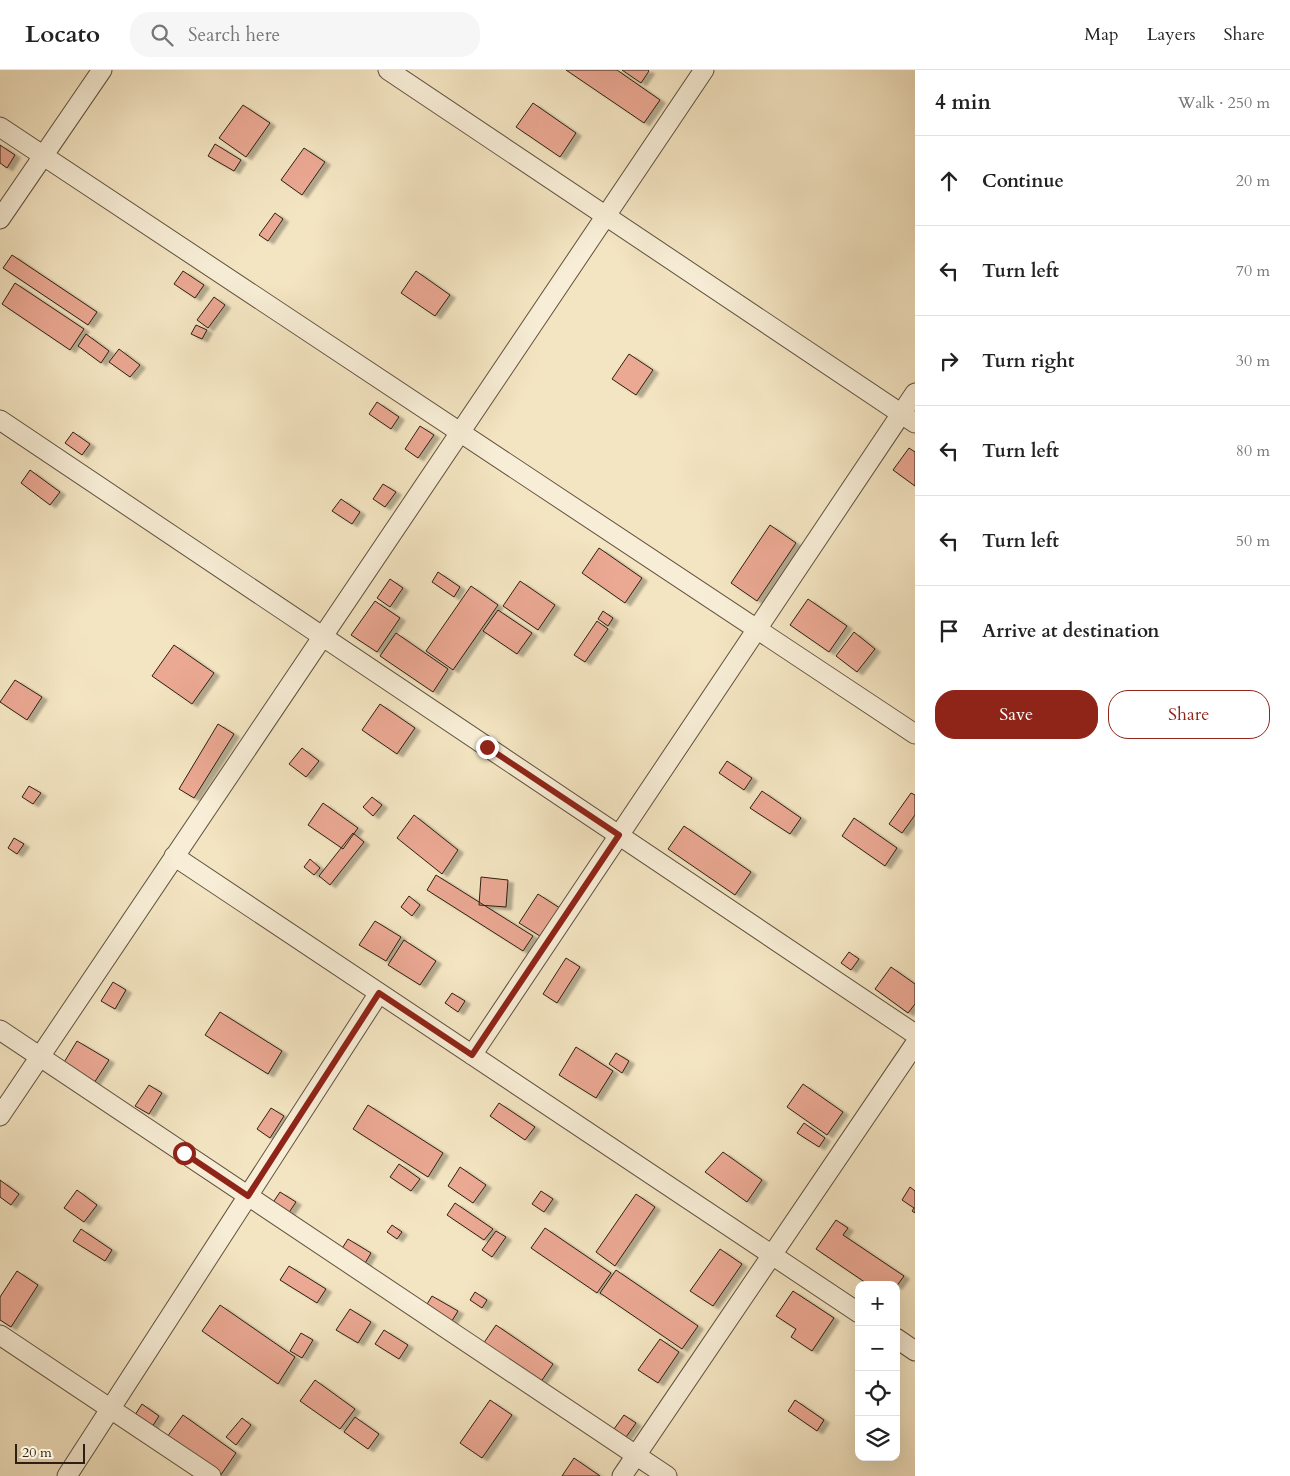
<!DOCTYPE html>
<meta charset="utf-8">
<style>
:root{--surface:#fff;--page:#f6f6f6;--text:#222;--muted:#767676;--line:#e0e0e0;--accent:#8f2418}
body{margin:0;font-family:Cardo,serif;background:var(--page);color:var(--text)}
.controls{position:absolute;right:15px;bottom:15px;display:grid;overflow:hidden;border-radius:10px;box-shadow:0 5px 20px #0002}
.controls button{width:45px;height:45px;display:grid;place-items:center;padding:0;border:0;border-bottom:1px solid var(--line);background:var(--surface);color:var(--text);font:25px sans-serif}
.scale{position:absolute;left:15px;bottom:12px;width:70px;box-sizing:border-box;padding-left:5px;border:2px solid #2d2012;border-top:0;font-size:14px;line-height:18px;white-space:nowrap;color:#2d2012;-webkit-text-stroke:4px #f8eed7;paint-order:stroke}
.stop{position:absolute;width:15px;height:15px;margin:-11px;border:4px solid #8f2418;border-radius:50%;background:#fff}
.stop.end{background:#8f2418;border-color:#fff;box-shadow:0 1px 5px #0008}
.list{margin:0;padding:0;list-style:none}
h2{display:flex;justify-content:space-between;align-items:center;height:65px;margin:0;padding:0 20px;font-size:21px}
h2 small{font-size:16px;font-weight:400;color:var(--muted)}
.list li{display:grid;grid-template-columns:32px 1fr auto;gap:15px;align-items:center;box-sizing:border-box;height:90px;padding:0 20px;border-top:1px solid var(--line)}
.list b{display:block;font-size:19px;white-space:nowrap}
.list em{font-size:16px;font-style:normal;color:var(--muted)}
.actions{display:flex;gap:10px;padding:15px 20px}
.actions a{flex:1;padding:11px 0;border:1px solid var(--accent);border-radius:20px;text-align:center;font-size:18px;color:var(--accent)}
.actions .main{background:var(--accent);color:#fff}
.icon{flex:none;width:28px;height:28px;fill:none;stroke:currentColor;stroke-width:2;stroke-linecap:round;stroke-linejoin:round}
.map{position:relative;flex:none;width:915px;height:1406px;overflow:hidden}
header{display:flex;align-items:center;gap:30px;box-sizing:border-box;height:70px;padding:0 25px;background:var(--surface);border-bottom:1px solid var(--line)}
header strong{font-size:24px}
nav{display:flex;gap:28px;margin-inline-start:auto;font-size:18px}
.search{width:350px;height:45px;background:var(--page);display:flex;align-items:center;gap:12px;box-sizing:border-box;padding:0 18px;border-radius:20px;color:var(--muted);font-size:19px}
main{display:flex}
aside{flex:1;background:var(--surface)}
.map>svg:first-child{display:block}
.building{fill:#eba893;stroke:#2d2012;filter:url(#shadow)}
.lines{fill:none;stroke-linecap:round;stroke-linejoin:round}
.street-casing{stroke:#5f513e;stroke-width:21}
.street{stroke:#f8eed7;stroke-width:19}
.route{stroke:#8f2418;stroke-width:6}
</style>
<header>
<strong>Locato</strong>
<div class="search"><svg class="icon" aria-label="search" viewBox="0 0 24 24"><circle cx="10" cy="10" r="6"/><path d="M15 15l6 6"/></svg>Search here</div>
<nav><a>Map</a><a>Layers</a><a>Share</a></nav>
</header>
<main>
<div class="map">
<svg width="915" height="1406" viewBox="0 0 915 1406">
<defs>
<filter id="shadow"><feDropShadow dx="5.5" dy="3" stdDeviation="1" flood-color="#0004"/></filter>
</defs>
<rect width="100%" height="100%" fill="#f4e5c2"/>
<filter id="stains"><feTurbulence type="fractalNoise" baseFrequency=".004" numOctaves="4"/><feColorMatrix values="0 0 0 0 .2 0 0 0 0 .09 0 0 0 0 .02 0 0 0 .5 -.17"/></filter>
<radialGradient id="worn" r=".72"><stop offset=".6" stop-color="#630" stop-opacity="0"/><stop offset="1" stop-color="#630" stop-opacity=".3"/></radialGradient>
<path class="building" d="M566,0h51l43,30 -16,23z
M622,0h26l1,1 -8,12z
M533,33l43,30 -16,24 -44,-30z
M243,35l27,18 -24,34 -27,-19z
M215,74l26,16 -7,11 -26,-15z
M0,75l15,10 -8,13 -7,-5z
M304,78l21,14 -23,33 -21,-15z
M275,143l8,6 -15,22 -9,-6z
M12,185l85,57 -9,13 -85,-57z
M183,201l21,14 -9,13 -21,-14z
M416,201l34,24 -15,21 -34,-23z
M15,213l69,46 -14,21 -68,-46z
M214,227l11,8 -17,23 -11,-8z
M196,255l11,5 -5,9 -11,-5z
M86,264l23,17 -8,12 -23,-17z
M119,279l21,16 -10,12 -21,-15z
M629,284l24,16 -17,25 -24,-16z
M377,332l22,15 -8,12 -22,-15z
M420,356l14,9 -16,23 -13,-9z
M73,362l17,12 -8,11 -17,-12z
M909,378l6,4v34l-22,-16z
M30,400l30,22 -10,13 -29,-22z
M383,414l13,8 -11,15 -12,-8z
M341,429l19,13 -8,12 -20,-13z
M770,455l26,18 -39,58 -26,-18z
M599,478l43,30 -17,25 -43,-30z
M438,502l22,15 -6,10 -22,-15z
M390,509l13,9 -13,19 -13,-9z
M520,511l35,24 -17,25 -35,-24z
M471,516l27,19 -45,65 -27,-19z
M808,529l39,27 -18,26 -39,-27z
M375,531l25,17 -23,34 -26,-17z
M498,540l34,23 -15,21 -34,-23z
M603,541l10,7 -5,8 -10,-7z
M597,551l11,8 -23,33 -11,-7z
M854,562l21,17 -18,23 -21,-16z
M396,563l52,36 -15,23 -53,-36z
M174,575l40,28 -22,31 -40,-28z
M15,610l27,17 -15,23 -27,-18z
M380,634l35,24 -18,26 -35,-24z
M218,654l16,10 -40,64 -15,-9z
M302,678l17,13 -13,16 -17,-13z
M727,691l25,17 -8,12 -25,-17z
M29,716l12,7 -8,11 -11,-7z
M762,721l39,27 -11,16 -40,-26z
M911,723l4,2v20l-13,18 -13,-9z
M372,727l10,8 -9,11 -10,-9z
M323,733l35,25 -15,21 -35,-24z
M414,745l44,35 -16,24 -45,-36z
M854,748l43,30 -12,18 -43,-30z
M684,756l67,46 -16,23 -67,-46z
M353,763l11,9 -34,43 -11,-9z
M14,768l10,6 -7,10 -9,-6z
M310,789l10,9 -6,7 -10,-8z
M436,805l97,61 -10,15 -96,-61z
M481,807l27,3 -2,27 -27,-2z
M538,824l28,18 -18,29 -29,-18z
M409,826l11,9 -8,11 -11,-9z
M375,851l26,16 -15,24 -27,-16z
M404,870l32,21 -16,24 -32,-20z
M849,882l10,7 -8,11 -10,-7z
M566,888l14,9 -23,36 -14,-9z
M891,897l24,17v20l-7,9 -33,-24z
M113,912l13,8 -11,19 -14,-8z
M452,923l13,8 -7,11 -13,-9z
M220,942l62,39 -14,23 -63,-39z
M77,971l32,19 -15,23 -31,-19z
M576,977l37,24 -17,27 -37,-23z
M616,983l13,8 -7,12 -13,-9z
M803,1014l40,28 -16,23 -40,-28z
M149,1015l13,8 -13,21 -14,-8z
M499,1033l36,24 -10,13 -35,-24z
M368,1035l75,48 -15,24 -75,-48z
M271,1038l13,8 -14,22 -13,-9z
M804,1053l21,15 -6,9 -22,-14z
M723,1082l39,28 -15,22 -42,-30z
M399,1094l21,15 -9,12 -21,-14z
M460,1097l26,18 -13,18 -25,-17z
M0,1110l19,14 -8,11 -11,-8z
M910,1117l5,4v22l-3,-2 2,-3 -12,-8z
M77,1120l20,15 -13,17 -20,-14z
M541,1121l12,8 -9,13 -12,-8z
M280,1122l16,10 -8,12 -16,-10z
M636,1124l19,13 -40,59 -19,-14z
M455,1133l38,26 -9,11 -37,-25z
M836,1150l12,8 -5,7 61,41 -8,11v-2h-27l-53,-36z
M392,1155l10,7 -5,7 -10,-7z
M545,1158l66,45 -14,20 -66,-45z
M81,1159l31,21 -7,11 -32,-20z
M496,1161l10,6 -14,20 -10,-7z
M348,1169l23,14 -7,12 -23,-15z
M720,1179l22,15 -29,42 -23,-15z
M289,1196l37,23 -9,14 -37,-23z
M616,1200l82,56 -16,23 -82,-56z
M17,1201l21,14 -27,42 -11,-7v-23z
M793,1221l41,27 -22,33 -21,-14 5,-8 -20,-13z
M475,1222l12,8 -5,8 -12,-8z
M432,1226l26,15 -8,13 -26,-15z
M220,1235l75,52 -17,27 -76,-53z
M350,1239l21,13 -13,21 -22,-13z
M496,1255l57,39 -15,22 -57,-39z
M384,1260l24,15 -9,14 -24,-15z
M301,1263l12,7 -11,18 -12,-7z
M660,1269l19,13 -21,31 -20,-13z
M315,1310l40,29 -15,20 -40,-28z
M490,1330l22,15 -30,43 -22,-15z
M795,1330l29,20 -7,11 -29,-20z
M142,1334l17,12 -7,11 -17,-12z
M183,1345l53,38 -16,23 -53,-39z
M624,1345l12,8 -10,14 -12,-8z
M355,1347l24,17 -11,15 -24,-17z
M242,1348l9,7 -15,20 -10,-8z
M574,1388l26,18h-38z"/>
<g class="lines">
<defs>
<path id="street" d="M388,0l527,353
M0,57l915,607
M0,149l102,-149
M0,350l915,614
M174,786l685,457
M0,960l667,446
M472,985l443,-662
M0,1046l704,-1046
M0,1265l211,141
M896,1268l19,13
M67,1406l312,-483
M622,1406l293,-432"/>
</defs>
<use href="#street" class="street-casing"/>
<use href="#street" class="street"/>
</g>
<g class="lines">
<path class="route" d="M184,1083l64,43 131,-203 93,62 147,-220 -132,-88"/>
</g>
<rect width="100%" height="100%" filter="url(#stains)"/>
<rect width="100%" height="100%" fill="url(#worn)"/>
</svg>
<div class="controls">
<button>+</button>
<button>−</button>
<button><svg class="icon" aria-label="locate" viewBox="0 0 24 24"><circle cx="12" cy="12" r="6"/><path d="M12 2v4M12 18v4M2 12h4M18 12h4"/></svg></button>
<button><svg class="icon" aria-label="layers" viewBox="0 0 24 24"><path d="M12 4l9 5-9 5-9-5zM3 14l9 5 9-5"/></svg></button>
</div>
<div class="scale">20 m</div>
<div class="stop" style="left:184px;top:1083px"></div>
<div class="stop end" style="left:487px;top:677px"></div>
</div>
<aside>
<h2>4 min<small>Walk · 250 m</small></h2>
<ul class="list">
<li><svg class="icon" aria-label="ahead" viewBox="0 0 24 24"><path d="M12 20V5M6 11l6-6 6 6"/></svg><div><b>Continue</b></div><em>20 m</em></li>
<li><svg class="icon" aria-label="left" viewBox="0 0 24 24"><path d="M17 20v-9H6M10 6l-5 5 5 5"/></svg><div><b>Turn left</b></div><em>70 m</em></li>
<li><svg class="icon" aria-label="right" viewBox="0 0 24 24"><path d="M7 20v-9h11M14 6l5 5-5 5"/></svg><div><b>Turn right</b></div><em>30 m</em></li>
<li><svg class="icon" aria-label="left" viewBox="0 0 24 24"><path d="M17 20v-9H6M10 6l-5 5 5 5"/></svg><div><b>Turn left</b></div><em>80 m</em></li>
<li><svg class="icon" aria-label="left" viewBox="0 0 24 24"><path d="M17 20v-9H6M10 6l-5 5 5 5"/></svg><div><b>Turn left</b></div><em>50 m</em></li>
<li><svg class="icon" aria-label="arrive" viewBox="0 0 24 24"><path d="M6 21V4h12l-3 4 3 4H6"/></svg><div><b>Arrive at destination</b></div></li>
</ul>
<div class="actions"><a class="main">Save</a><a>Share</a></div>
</aside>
</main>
